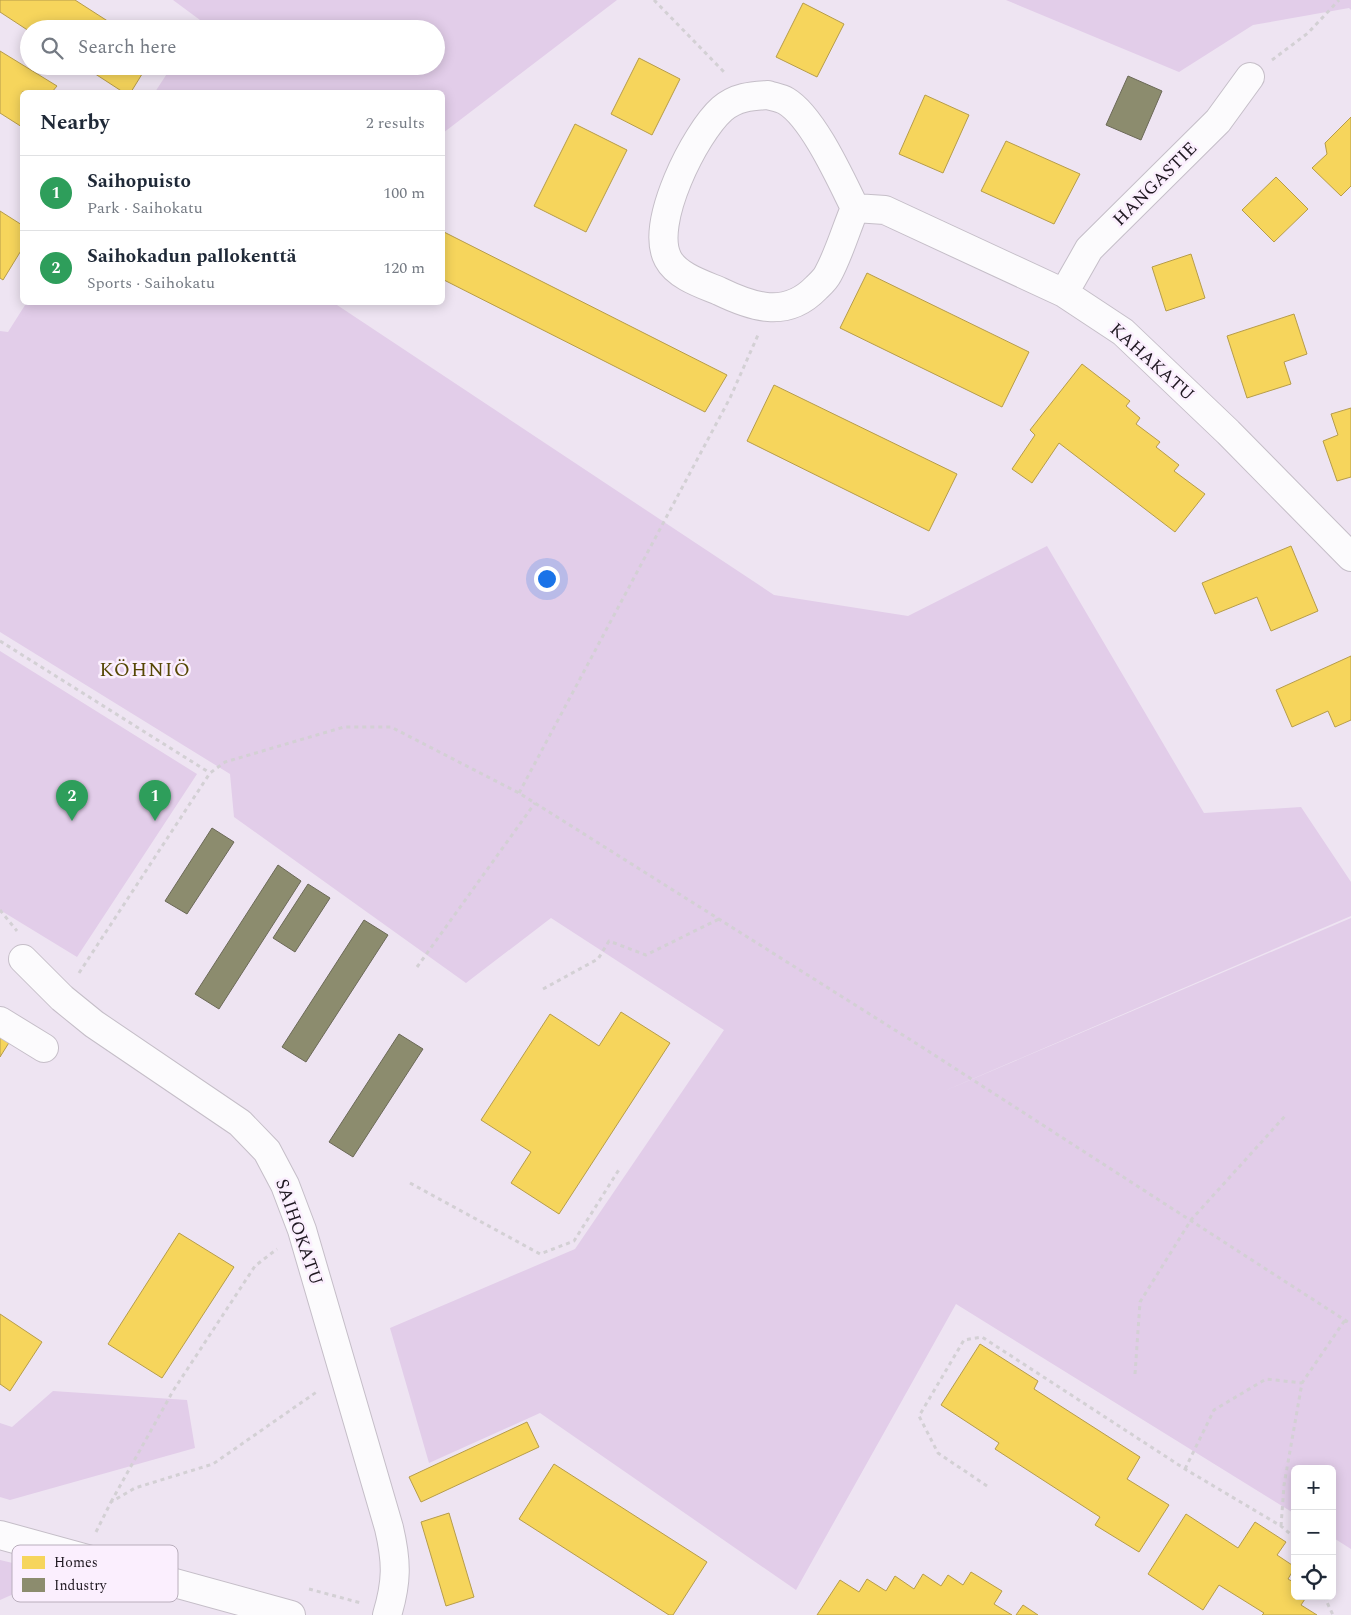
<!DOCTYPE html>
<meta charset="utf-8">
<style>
:root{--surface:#fff;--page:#f2f2f3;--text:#1f2937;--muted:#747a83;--line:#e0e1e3;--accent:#2563eb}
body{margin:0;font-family:Spectral,serif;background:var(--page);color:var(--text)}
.controls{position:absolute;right:15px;bottom:15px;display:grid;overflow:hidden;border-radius:8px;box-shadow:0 2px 12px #0003}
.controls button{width:45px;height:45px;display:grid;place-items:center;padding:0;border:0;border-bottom:1px solid var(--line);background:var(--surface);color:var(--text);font:25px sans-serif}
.you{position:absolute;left:546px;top:578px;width:18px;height:18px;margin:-12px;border:4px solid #fff;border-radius:50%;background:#1a73e8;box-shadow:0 0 0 8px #1a73e833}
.badge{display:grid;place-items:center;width:32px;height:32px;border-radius:50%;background:var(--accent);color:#fff;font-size:16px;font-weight:700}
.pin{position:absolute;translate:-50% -41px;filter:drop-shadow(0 1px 2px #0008)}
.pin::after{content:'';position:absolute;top:26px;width:18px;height:15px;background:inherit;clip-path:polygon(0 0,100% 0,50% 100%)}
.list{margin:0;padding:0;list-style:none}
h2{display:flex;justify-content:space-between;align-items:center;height:65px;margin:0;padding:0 20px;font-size:21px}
h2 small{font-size:16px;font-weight:400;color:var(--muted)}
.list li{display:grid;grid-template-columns:32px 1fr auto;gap:15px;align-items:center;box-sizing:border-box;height:75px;padding:0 20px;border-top:1px solid var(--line)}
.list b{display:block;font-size:19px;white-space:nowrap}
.list p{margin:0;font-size:16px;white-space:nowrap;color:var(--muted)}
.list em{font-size:16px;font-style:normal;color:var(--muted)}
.icon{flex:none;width:28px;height:28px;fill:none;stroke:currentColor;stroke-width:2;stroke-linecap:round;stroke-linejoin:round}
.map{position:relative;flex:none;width:1351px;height:1615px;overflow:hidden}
.search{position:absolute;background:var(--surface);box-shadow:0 2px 12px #0003;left:20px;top:20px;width:425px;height:55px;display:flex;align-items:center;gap:12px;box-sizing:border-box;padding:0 18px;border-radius:28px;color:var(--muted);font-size:19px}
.panel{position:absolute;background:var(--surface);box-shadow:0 2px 12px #0003;left:20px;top:90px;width:425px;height:215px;border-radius:8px}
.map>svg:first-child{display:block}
.green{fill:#e2cde9}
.homes{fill:#f6d55c;stroke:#b69c4a}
.industry{fill:#8c8c6e;stroke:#6b6957}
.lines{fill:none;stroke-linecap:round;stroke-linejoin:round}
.minor-casing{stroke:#c5bec8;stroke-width:30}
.path{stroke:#d3d0d4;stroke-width:3;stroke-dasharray:4 4;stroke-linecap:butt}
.minor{stroke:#fcfbfd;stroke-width:28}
.labels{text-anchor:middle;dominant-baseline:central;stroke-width:5;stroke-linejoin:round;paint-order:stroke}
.street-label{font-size:18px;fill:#1f1821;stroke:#fbeffe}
.quarter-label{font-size:20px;letter-spacing:1px;fill:#564705;stroke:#fbeffe}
.key{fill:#fbeffe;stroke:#b9aebc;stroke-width:1}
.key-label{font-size:14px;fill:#1f1821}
</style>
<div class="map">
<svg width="1351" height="1615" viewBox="0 0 1351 1615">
<rect width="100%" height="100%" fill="#eee4f2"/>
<path class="green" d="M173,0h444l-174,133 -1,-41h-287l17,-26h264v-37h-241l5,-9z
M1006,0h345v10l-2,-2 -96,17 -74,47z
M27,302l307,1 440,292 134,21 139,-70 157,267 97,-6 50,75v34l-409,176 409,-174v631l-19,-12v-68h-37v45l-339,-210 -160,286 -256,-177 -111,50 -39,-135 185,-79 149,-219 -173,-112 -85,65 -232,-166 -4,-43 -230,-142v-301l8,1z
M0,651l197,123 -120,183 -77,-47z
M53,1391l134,9 8,48 -185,52 -10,-3v-74l12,4z
M0,1560l59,14 -59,26z"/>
<path class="homes" d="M0,0h75l45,29h-91v2l-29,-19z
M803,3l41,21 -27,53 -41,-20z
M0,51l57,35 -5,6h-30v35l-22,-14z
M639,58l41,21 -28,56 -41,-21z
M83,66h64l-16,26h-8z
M925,95l44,20 -26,58 -44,-19z
M1351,117v69l-10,10 -29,-28 15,-14 -2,-11z
M575,124l52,26 -41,82 -52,-26z
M1006,141l74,33 -26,50 -73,-33z
M1276,177l32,32 -34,33 -32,-32z
M0,211l22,14v24l-19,31 -3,-2z
M442,231l285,144 -22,37 -263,-133z
M1191,254l14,44 -39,13 -14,-44z
M867,273l162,79 -27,55 -162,-79z
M1294,314l13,40 -23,8 7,22 -44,14 -20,-62z
M1082,364l48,37 -4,5 14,12 -4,6 24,18 -4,5 23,18 -5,6 31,23 -30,38 -116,-89 -27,40 -20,-14 23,-34 -5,-5z
M774,385l183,89 -28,57 -182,-90z
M1351,408v69l-14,4 -14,-40 15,-6 -7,-21z
M1291,546l27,65 -47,20 -14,-34 -42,17 -13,-31z
M1351,656v64l-16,7 -7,-16 -36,16 -16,-37z
M621,1012l49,31 -111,171 -48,-31 20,-31 -50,-32 69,-106 49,32z
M0,1034l10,7 -10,16z
M179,1233l55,34 -72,111 -54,-34z
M0,1314l42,28 -32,49 -10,-7z
M980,1344l58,37 -4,8 106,68 -13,22 42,26 -30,47 -44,-27 5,-8 -105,-68 4,-6 -58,-38z
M527,1422l12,25 -118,55 -12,-25z
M554,1464l153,98 -34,53h-4l-150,-96z
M449,1513l25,84 -28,9 -25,-84z
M1186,1514l52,34 17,-26 31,20 -9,13 18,12 -7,12 7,4v13h12l-6,9 16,10h-55l2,-2 -45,-28 -16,25 -55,-36z
M971,1572l31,19 -8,13 18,11h-195l23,-35 19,12 8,-13 19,12 9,-15 19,13 9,-15 18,12 7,-11 15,10z
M1023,1605l15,10h-22z"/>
<path class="industry" d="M1128,76l34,15 -21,49 -35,-15z
M212,828l22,14 -47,72 -22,-13z
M278,865l23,16 -82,128 -24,-15z
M308,884l22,14 -35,54 -22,-14z
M364,920l24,15 -82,127 -24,-15z
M399,1034l24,15 -70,108 -24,-15z"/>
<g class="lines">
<defs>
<path id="minor" d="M768,95c6,2 13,3 18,6 27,16 55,79 69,107 -9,21 -16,46 -27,66 -3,6 -8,10 -12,14 -30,31 -64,19 -97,3 -17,-7 -42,-15 -51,-32 -19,-35 27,-126 54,-150 14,-12 29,-13 46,-14z
M855,208l30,2 179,83 59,39 105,100 123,125
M1064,293l25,-44 129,-128 32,-44
M23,959l39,39 32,26 146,99 27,28 18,34 17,45 87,298c8,34 8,54 -2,87
M0,1021l44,27
M0,1535l291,80"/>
</defs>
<use href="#minor" class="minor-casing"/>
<path class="path" d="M654,0l71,73
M1272,60l36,-27 31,-33
M0,641l210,132
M519,793l211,-395 28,-63
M0,910l17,21
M417,967l118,-164
M79,973l131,-200 15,-11 119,-35h47l128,66 406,256 426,275
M543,989l55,-30 11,-18 37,14 73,-36
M410,1183l130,71 34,-13 46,-73
M1135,1374l5,-72 51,-82 94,-104
M1185,1469l29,-59 52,-31 36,4
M987,1486l-49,-33 -19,-37 45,-76 18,-3 203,132 96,57 14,12
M111,1502l62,-111 82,-125 22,-17
M1281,1526l3,-41 18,-102 43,-63
M96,1532l15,-30 24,-14 78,-24 105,-73
M309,1589l52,14
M1324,1596l9,19"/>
<use href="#minor" class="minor"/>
</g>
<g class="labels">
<g class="street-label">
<text transform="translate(1155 184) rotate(-45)">HANGASTIE</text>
<text transform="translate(1152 362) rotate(42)">KAHAKATU</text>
<text transform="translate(299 1232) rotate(71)">SAIHOKATU</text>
</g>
<g class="quarter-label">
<text x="145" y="670">KÖHNIÖ</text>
</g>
</g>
<rect x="12" y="1545" width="166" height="57" rx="8" class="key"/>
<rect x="22" y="1556" width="23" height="13" fill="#f6d55c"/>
<rect x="22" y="1578" width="23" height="14" fill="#8c8c6e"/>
<g class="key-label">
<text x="54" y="1567">Homes</text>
<text x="54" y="1590">Industry</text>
</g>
</svg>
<div class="controls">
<button>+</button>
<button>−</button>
<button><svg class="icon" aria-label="locate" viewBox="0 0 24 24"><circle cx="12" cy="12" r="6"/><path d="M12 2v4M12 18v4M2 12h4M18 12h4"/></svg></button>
</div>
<div class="you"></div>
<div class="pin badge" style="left:155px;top:821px;background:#2e9e5b">1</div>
<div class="pin badge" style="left:72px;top:821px;background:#2e9e5b">2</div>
<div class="search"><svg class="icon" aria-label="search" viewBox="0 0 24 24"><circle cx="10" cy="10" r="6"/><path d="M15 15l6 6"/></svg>Search here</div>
<section class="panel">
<h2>Nearby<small>2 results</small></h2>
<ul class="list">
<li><span class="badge" style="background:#2e9e5b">1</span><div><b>Saihopuisto</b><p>Park · Saihokatu</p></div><em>100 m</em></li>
<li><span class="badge" style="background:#2e9e5b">2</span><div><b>Saihokadun pallokenttä</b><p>Sports · Saihokatu</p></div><em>120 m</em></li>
</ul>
</section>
</div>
